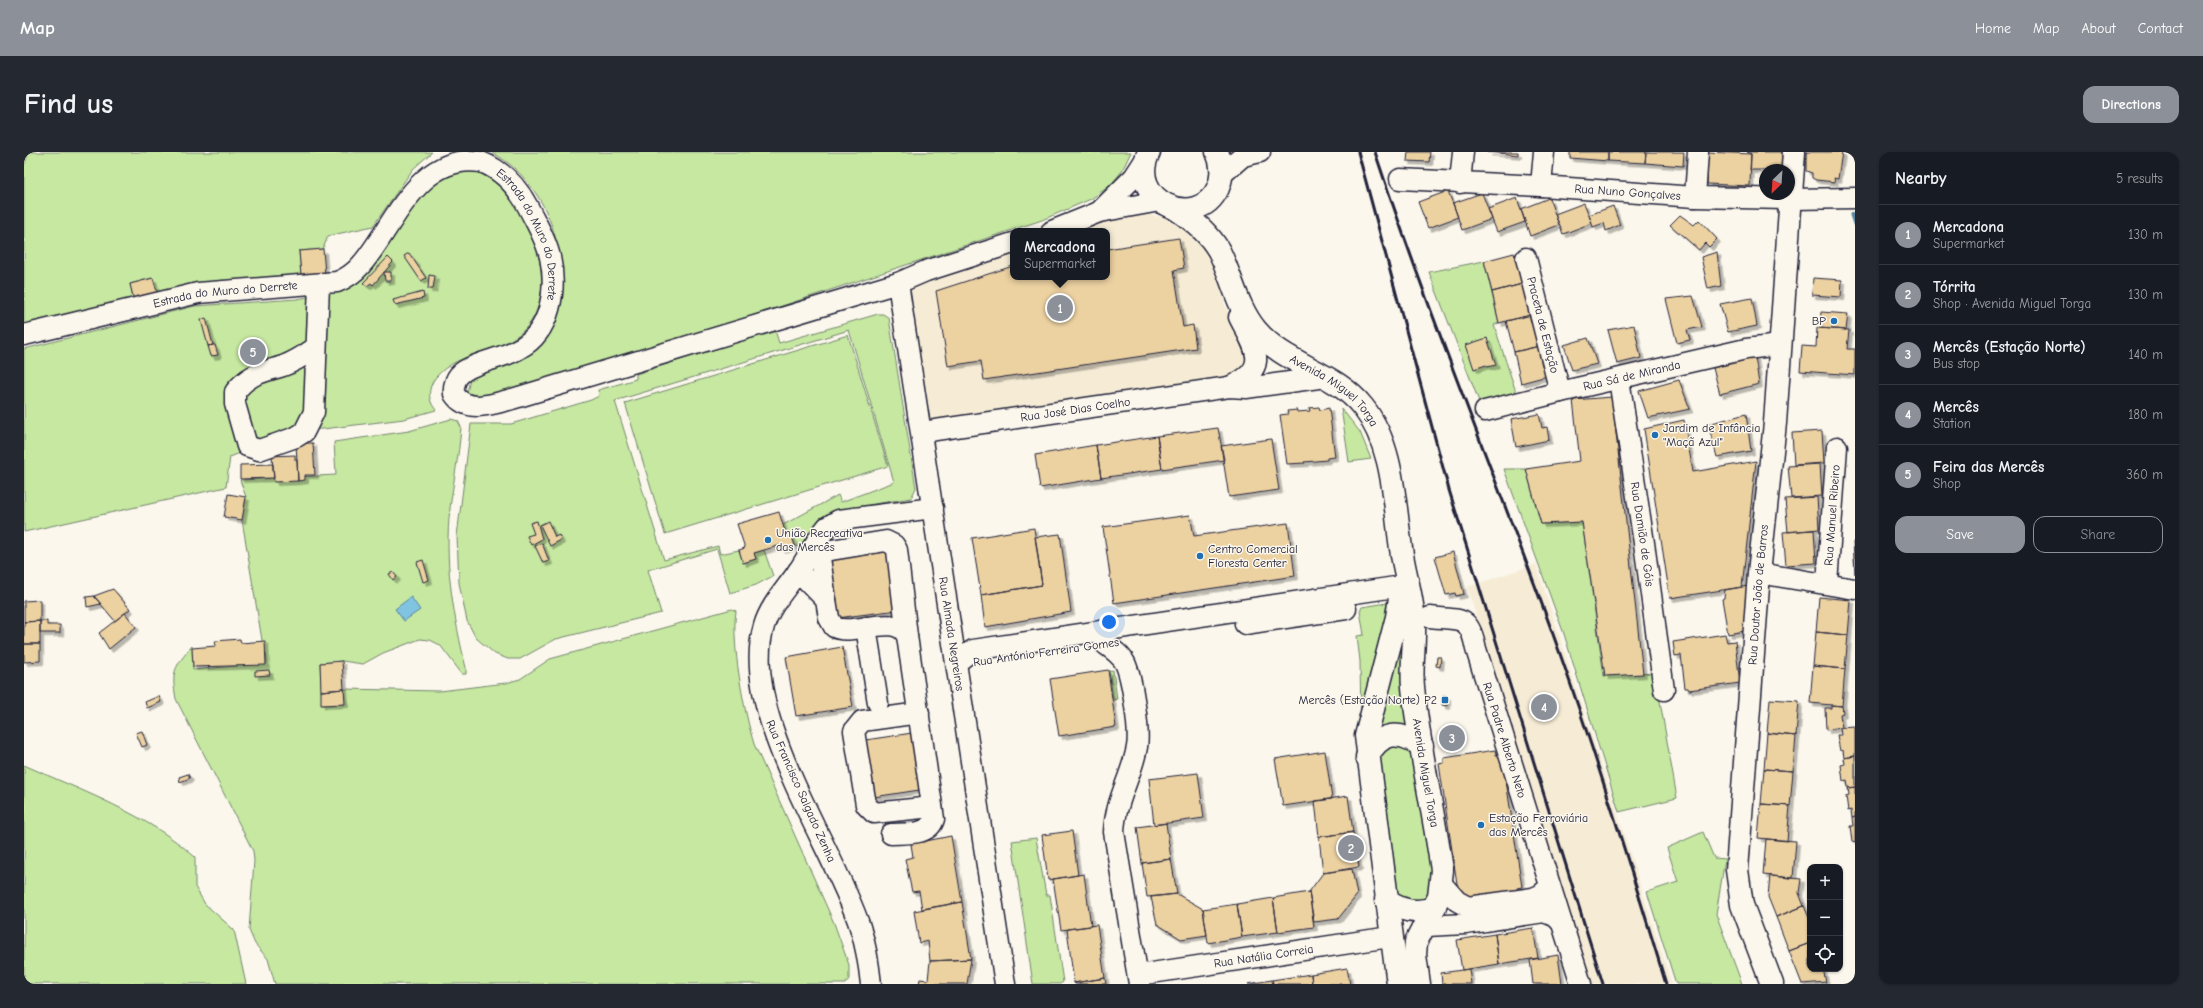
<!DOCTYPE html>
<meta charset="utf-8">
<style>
:root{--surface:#171b24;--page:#242831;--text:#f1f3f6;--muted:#9ea1a6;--line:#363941;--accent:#8c9099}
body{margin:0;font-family:"Comic Neue",sans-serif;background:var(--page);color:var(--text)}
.controls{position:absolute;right:12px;bottom:12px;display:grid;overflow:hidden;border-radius:8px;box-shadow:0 1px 3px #0004}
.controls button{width:36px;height:36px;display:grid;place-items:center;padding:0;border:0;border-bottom:1px solid var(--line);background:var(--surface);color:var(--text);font:20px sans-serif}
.compass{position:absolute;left:1735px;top:12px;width:36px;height:36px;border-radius:50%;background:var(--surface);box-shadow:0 1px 3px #0004;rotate:205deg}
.you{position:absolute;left:1085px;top:470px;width:14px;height:14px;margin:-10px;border:3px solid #fff;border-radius:50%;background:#1a73e8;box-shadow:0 0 0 6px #1a73e833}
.badge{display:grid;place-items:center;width:26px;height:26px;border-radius:50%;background:var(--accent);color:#fff;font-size:13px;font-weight:700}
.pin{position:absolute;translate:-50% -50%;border:2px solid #fff;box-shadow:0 1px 4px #0006}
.popup{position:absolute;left:986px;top:76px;width:100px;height:52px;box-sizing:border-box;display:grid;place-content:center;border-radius:8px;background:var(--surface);filter:drop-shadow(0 1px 3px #0005);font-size:13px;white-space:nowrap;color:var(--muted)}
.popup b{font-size:15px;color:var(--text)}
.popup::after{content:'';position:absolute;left:50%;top:100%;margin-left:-8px;border:8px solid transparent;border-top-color:var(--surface)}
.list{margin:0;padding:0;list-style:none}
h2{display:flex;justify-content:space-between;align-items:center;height:52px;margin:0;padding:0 16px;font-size:17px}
h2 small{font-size:13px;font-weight:400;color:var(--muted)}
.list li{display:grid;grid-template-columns:26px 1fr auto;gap:12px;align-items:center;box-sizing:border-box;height:60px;padding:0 16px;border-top:1px solid var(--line)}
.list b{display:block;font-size:15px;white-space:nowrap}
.list p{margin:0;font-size:13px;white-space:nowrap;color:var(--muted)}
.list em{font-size:13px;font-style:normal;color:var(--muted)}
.actions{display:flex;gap:8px;padding:12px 16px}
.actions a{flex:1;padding:9px 0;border:1px solid var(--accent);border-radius:12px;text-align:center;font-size:14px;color:var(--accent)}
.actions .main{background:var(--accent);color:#fff}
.icon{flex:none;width:22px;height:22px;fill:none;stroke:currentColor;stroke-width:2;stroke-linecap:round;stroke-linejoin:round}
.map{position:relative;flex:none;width:1831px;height:832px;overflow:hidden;border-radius:12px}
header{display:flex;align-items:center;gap:24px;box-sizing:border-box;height:56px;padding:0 20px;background:var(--accent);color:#fff}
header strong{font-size:19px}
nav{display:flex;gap:22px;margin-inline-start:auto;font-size:14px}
.intro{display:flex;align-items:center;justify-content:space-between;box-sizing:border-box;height:96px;padding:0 24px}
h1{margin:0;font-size:28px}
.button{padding:10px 18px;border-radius:12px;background:var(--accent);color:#fff;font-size:14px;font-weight:700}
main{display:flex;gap:24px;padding:0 24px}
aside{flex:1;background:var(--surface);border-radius:12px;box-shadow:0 1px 3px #0004}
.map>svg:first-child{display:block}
.built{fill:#f6ecd6}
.green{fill:#c6e8a1;stroke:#74856e}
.water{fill:#80c4e1;stroke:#5a839f}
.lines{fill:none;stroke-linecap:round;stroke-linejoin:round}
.stream{stroke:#5a839f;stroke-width:5}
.building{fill:#ecd1a1;stroke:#22223b;filter:url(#shadow)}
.street-casing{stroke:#22223b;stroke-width:23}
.secondary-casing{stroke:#22223b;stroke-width:25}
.street{stroke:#fbf7ec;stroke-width:20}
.secondary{stroke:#fbf7ec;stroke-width:22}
.rail{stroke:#22223b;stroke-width:3}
.poi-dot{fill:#1f6fb2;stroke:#fbf7ec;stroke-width:1.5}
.labels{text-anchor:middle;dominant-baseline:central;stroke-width:3;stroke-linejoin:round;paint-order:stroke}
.street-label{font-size:12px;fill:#22223b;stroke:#fbf7ec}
.poi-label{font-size:12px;fill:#22223b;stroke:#fbf7ec;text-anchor:start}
</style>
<header>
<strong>Map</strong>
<nav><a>Home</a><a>Map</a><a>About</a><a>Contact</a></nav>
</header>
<div class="intro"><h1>Find us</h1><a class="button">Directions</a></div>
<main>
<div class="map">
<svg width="1831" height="832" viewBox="0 0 1831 832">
<defs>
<filter id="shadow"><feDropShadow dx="3.5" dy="3.5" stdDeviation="0" flood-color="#0004"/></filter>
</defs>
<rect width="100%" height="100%" fill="#fbf7ec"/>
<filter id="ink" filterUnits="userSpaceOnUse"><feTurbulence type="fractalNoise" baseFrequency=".025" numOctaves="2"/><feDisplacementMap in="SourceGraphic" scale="8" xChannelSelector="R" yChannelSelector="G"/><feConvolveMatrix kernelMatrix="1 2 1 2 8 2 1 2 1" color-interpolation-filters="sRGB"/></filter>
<g filter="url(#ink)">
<path class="built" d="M1098,59l41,6 37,21 18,28 7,39 23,47v15l-13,14 -304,42 -23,-136 105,-38v28h94v-46h-43z
M1512,412l86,264 50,156h-82l-39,-133 -84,-264z"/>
<path class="green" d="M5,0h403l-19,17 -40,57 -45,10 -5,13 -24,2 2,24 -143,20 -6,-17 -22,6 4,17 -110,26v-161z
M467,0h640l-9,19 -11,14 -20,14 -49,21 -263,87 -272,86 -28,5 -10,-2 -2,-4 3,-12c24,-13 54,-17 73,-38 30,-34 19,-106 -3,-142 -11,-19 -29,-38 -49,-48z
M446,16c7,3 17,5 22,10 36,30 71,108 34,150 -24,26 -67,22 -90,49 -8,10 -9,23 0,33l-32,9 -81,10 -26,1 -67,27 -4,30 -202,45v-183l171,-43 102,-7 43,-8 87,-107z
M1460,109l15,62 -5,2 23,70 -37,9 -51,-132z
M854,162h5l6,4 27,170 -5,10 -80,13 -12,8 -19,28 -5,-1 -4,-13 -5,2 -3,-10 55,-30 3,7 53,-20 -45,-152 -234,71 49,159 54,-14 2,8 19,-4 4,13 13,-4 -2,-6 10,-3 9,26 -17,9 -26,8 -13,-44 -69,21 13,43 -105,26 -36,20h-12l-13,-5 -19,-16 -9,-17 -8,-38 -2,-47 14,-112h40l80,-24 8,-4 -1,-6 38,-11v-5l139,-44 4,13z
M824,183l40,131 -223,68 -40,-131z
M1317,256l19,24 11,27 -22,3z
M427,267l7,2 3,6c-2,30 -9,60 -12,91 -4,52 5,99 17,150v6h-4l-22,-29 -10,-5 -10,-1 -37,14 -20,11 -21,-3 -22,2 2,42 22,-1v-15l96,2 66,-8 14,-4 30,-20 182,-50 4,2c-5,33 8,100 18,133l80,179 15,42v14l-4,5h-570l-7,-25 -13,-15 -6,-14 5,-69 -1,-10 -77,-152c-5,-28 -2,-31 16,-53l1,24 74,-7 -1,-10 -2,-1 -22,-132 4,-23 -6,-17 96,-5 -2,-33 75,-11z
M1480,317h22l15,55 41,-2 22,154 51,-3 22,125 -58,14 -55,-178z
M1363,451l-2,10 6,3 -30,105 -1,-60 -3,-25 7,-1 -4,-24 2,-4z
M1379,468l10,108 -41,3z
M1089,518l4,29 -4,1 -4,-29z
M1365,592l25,6 23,120 -7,28 -15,7 -21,-11 -17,-141z
M0,613c58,26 123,49 171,92v30l10,17 29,26 12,54h-222z
M1679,680l11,26 11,1 -9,55 26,70h-66l-29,-92 31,-10 -11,-34z
M1012,686l10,57h4l13,87 -3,2h-27l-21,-143z"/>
<path class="water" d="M387,445l9,13 -16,11 -9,-12z"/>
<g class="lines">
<path class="stream" d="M1828,63l3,9"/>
</g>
<path class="building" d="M1384,0h22l-1,10 -22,-1z
M1464,0h30v3z
M1546,0h38v9l-38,-3z
M1584,0h38l-1,11 -37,-2z
M1622,0h38l-1,14 -38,-3z
M1684,0l43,2 -1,32 -43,-2z
M1723,0h35v18h-32l1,-16z
M1782,0h36l-4,27 -4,-1 1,4 -19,-2 -4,-2v-5l-6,-2z
M1424,39l10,26 -30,11 -10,-26z
M1458,41l10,26 -30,11 -9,-27z
M1493,46l8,24 -28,10 -9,-23z
M1525,46l10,27 -29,11 -9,-27z
M1560,51l8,20 -29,11 -8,-20z
M1589,54l7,19 -14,6 -2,-8 -11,4 -4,-12z
M1656,63l14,10 5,-5 18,19 -8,8 -4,-4 -6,7 -29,-25z
M1155,86l5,30 -10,2 9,57 10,-2 3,23 -212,32 -3,-19 -33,5 -12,-75 77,-25v11h94v-28z
M299,97l2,25 -24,1 -2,-24z
M1693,100l4,34 -13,3 -7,-32z
M385,101l17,25 -5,3 -17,-25z
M1490,101l8,31 -30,8 -8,-31z
M364,105l5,5 -20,23 -2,-2 -4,3 -4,-3z
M360,120h7v9h-6z
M405,123l6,1 -2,13h-5z
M129,126l5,17 -24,6 -4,-17z
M1789,126l29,2 -1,17 -29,-2z
M1498,132l8,31 -31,8 -7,-31z
M399,140l1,6 -29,7 -2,-5z
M1669,144l9,31 -15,3 3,10 -13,3 -11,-44z
M1728,146l5,28 -29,6 -8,-28z
M1797,160l27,2 -2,16 -26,-2z
M1512,162l8,31 -30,7 -8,-31z
M182,166l7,27 -5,1 -7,-26z
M1610,173l7,33 -24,6 -9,-34z
M1793,176l32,2 -2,19h8v26l-55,-4 2,-25 14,1z
M1463,186l9,27 -9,2 -1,-2 -12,4 -8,-24z
M1564,186l9,26 -25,6 -8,-25z
M189,193h2l3,10 -7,1 -3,-10z
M1520,193l7,30 -30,8 -7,-31z
M1731,204l4,28 -39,10 -7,-26z
M1655,228l11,29 -42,9 -9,-27z
M1588,245l31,277 -38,2 -23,-154 -41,2 -15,-55 54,-8 -7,-61z
M1295,255l1,3 9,-2 6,49 -8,1v2l-23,2 1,1 -18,1 -7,-49 8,-1 -1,-3 10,-1v2l13,-1 -1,-3z
M1515,262l3,14 5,-1 2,13 -33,7 -5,-28z
M1722,262l5,37 -34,6 -9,-33z
M1660,268l9,52 63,-11 -14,126 -72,11 -26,-169z
M1194,276l6,32 -62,9 -5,-33z
M1798,279l2,32 -30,2 -2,-32z
M1133,284l5,33 -61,9 -5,-33z
M1247,287l8,51 -50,7 -8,-51z
M272,291h17l2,32h-10v5l-7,1z
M1072,293l5,33 -61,10 -5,-33z
M271,303v5h2l1,21 -24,1 -2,-26z
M249,312l1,14 -34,1v-14z
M1796,312l2,32 -31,2 -3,-32z
M204,342l18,3 -4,23 -18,-3z
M1793,345l2,32 -31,3 -3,-33z
M755,360l7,23 5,-2 4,13 -13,4 -1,-5 -27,8 2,6 -13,4 -4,-13 6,-2 -8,-24z
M1166,363l4,21 94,-13 7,53 -181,27 -11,-76z
M513,369l5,18 -11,6 -4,-9 7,-2 -4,-11z
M524,369l7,16 4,-2 2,5 -11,6 -10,-21z
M1010,376l8,57 -61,10 -9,-57z
M1790,378l2,33 -30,2 -3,-33z
M1036,382l11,78 -86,15 -4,-32 61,-10 -7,-48z
M1831,389v33l-2,-32z
M518,391l7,18 -6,2 -8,-17z
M866,399l8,59 -61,8 -9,-59z
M1429,400l11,42 -8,2 -1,-3 -9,2 -11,-38z
M399,408l6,20 -6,2 -6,-20z
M369,420l4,5 -4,3 -4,-6z
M1724,434l-3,45 -17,3 -6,-35 2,-1 1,-8z
M89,437l17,20 -15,12 -21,-25z
M70,444l7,8 -14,3 -1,-10z
M1795,445l32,3 -3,35 -32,-3z
M16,448v21l-16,1v-21z
M101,461l11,14 -27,22 -10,-16z
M16,469h7v4h13v8h-20z
M16,469v23h-16v-22z
M1792,480l32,3 -3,34 -32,-3z
M1701,482l2,8 8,-1 5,42 -51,7 -1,-2h-3l-4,-33 -6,1 -2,-14z
M216,487l1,4 24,-2 1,24 -73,2 -1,-19 24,-2 -1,-5z
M0,492h16v17l-16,1z
M818,495l11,60 -57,9 -10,-59z
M1413,505h4l-1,10 -4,-1z
M318,509l2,28 -23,2 -1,-28z
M1789,514l32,3 -3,37 -32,-3z
M245,518l1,5 -15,1v-5z
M1084,518l8,57 -57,9 -9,-57z
M320,537l1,15 -24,1v-14z
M1419,543l4,1v10l-5,-1z
M135,544l2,6 -14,6 -2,-6z
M1746,547l29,2 -3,35 -29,-3z
M1807,553l11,1 1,7 -3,1 2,14 -16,2 -1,-22h6z
M1831,575v29l-11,2 -1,-8 -3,1 -3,-16h4l-1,-7z
M118,579l5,14 -5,2 -6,-14z
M895,580l7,57 -59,9 -8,-57z
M1743,581l29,3 -3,35 -29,-2z
M1425,583h4v9h-4z
M1471,598l1,5 6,-1 20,133 -5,1 1,5 -53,8 -6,-4 -20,-133 5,-1v-5z
M1301,599l7,48 -49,7 -8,-47z
M1831,604v31l-7,1 -1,-8 -4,1 -2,-16 4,-1 -1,-6z
M1740,617l29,2 -3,35 -29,-2z
M1174,621l6,45 -50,7 -5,-46z
M164,622l2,4 -10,4 -1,-5z
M1831,635v30l-3,1 -1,-8 -3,1 -2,-15 3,-1 -1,-7z
M1324,644l5,36 -34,5 -4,-36z
M1737,652l29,2 -3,35 -29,-3z
M1831,665v25l-3,-1 -2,-15h3l-1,-8z
M1142,671l5,36 -29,4 -5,-36z
M1048,679l6,44 -30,5 -6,-45z
M1329,680l6,35 -36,6 -4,-36z
M927,684l11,66 -40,7 -3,-18 -7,1 -7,-33 8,-2 -2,-13z
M1742,687l30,2 -3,37 -30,-3z
M1147,707l6,35 -30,3 -5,-34z
M1328,717l5,26 -19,24 -24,3 -5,-30 14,-19z
M1060,722l7,52 -30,4 -8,-51z
M1746,724l31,3 -2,14 5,13 -28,11 -8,-20z
M1285,740l5,35 -36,5 -5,-34z
M1153,742l26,15 4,26 -26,4 -24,-15 -6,-27z
M1249,746l5,34 -36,5 -5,-33z
M938,750l9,57 -41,2 -2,-20 -9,2 -5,-32z
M1213,752l5,33 -34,6 -5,-34z
M1780,754l6,14v23l-21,8 -13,-34z
M1073,773l8,53 -31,5 -7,-54z
M1509,776l5,30 -39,6 -4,-30z
M1471,782l4,30 -37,6 -5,-30z
M1786,791v26h13l3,13 -24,2 -13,-33z
M1534,803l4,29h-29l-3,-24z
M947,807l-4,25h-48l1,-5 8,1 2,-19z
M1323,816l3,16h-38l-1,-10z
M1445,817l2,15h-29l-1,-11z
M1287,822l1,10h-39l-1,-4z
M1081,826l1,6h-31l-1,-1z
M1248,828l1,4h-25z"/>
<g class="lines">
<defs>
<g id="street">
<path d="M1197,23l22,-19 17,-4"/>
<path id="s1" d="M1376,27l141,7 154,11 96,2 64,-1"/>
<path d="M1436,31l3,-31"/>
<path d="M1517,34l3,-34"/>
<path d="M1671,45l3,-45"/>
<path d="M1075,60l35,-35 11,-17"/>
<path d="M1028,79l47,-19 61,-11"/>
<path id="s2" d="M1502,106l34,134"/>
<path id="s3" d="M874,131l107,701"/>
<path id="s4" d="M0,183l174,-42 139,-11c10,-4 18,-10 24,-17 32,-36 56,-113 120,-103 21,8 37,26 47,45 8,16 18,32 22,50 7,32 1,74 -30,91 -17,11 -39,12 -56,23 -8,5 -11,14 -10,23 13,20 39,10 58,5l386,-116 28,-12 87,-28"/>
<path d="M291,196c-10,7 -21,14 -32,18 -22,7 -33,7 -48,26v12l12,42 12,4 37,-13 8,-5 10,-20 5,-127"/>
<path id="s5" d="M1595,227l25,164 20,147"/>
<path d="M1205,235c43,-19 26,-38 10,-70"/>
<path id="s6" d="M1461,259l75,-19 186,-43 34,-4"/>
<path id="s7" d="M898,280l307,-45 17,1 80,-11"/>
<path d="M774,419l28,29 3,18 5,9c19,10 62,-15 73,9l27,183c-5,17 -28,14 -43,15"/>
<path d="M1735,421l96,16"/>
<path id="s8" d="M1803,431l10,-136"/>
<path d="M802,448l-6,-42 5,-7 61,-10 8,4 3,5 10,86"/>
<path id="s9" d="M1406,465c30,4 39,-4 46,32l105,335"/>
<path d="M1221,472l101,-15"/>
<path d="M842,475l12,76"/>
<path d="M1078,479l3,13c7,5 16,11 20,19 7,14 15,68 12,84 -5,29 -22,54 -23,85l25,152"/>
<path d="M933,510l16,-12 429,-64"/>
<path d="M895,561l-57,8 -8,10 12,74 8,8 58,-6"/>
<path d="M1418,732l15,17 11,6 65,-9 7,-3 10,-8"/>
<path d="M1402,774l40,-2 78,-12 12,5 6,6"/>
<path id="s10" d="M1114,823l252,-38"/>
<path d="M847,832c-2,-19 -5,-38 -11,-57 -27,-82 -122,-215 -96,-301 6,-21 23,-38 35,-56 9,-14 17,-30 28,-43l12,-7 94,-12"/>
</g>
<g id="secondary">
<path d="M1125,0c-24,48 48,81 69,36 5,-12 4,-25 -1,-36"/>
<path id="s11" d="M1152,57c17,11 33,24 43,42 13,26 18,56 37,79 29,35 78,41 107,77 32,40 31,99 39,148 4,23 11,45 12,67 1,22 -3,44 -1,65 6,61 20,122 29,183l-3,27 -23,45 -1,13 4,29"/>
<path d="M1343,605c14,-26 32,-27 55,-11"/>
<path d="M1362,748c15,11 31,15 49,7"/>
<path d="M1374,832l-32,-248 31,-119 5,-32"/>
<path id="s12" d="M1748,832l-30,-79 -5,-35 22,-297 16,-150 19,-271"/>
</g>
</defs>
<use href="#street" class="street-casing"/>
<use href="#secondary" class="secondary-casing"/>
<use href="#street" class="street"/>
<use href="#secondary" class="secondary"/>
<path class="rail" d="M1334,0l91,338 154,494
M1351,0c53,160 117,316 175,474 43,118 79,238 116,358"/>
</g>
</g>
<g class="poi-dot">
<circle cx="1810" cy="169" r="4"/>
<circle cx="1631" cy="283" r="4"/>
<circle cx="744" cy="388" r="4"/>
<circle cx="1176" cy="404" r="4"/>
<rect x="1417" y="544" width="8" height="8" rx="2"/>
<circle cx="1457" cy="673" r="4"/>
</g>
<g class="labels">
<g class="street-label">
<text stroke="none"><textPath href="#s1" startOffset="228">Rua Nuno Gonçalves</textPath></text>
<text stroke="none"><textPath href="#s4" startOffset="608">Estrada do Muro do Derrete</textPath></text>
<text stroke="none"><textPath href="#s4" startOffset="206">Estrada do Muro do Derrete</textPath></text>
<text stroke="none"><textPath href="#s2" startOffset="69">Praceta de Estação</textPath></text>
<text stroke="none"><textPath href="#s6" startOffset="151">Rua Sá de Miranda</textPath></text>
<text stroke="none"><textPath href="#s11" startOffset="248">Avenida Miguel Torga</textPath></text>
<text stroke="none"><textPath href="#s7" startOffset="155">Rua José Dias Coelho</textPath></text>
<text stroke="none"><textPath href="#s8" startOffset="68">Rua Manuel Ribeiro</textPath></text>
<text stroke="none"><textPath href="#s5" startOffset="157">Rua Damião de Góis</textPath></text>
<text stroke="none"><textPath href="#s12" startOffset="396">Rua Doutor João de Barros</textPath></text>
<text stroke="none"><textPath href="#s3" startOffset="355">Rua Almada Negreiros</textPath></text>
<text transform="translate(1022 500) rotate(-8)">Rua António Ferreira Gomes</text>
<text stroke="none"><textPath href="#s9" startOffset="160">Rua Padre Alberto Neto</textPath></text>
<text stroke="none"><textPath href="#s11" startOffset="656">Avenida Miguel Torga</textPath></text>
<text transform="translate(777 639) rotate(66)">Rua Francisco Salgado Zenha</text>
<text stroke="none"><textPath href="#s10" startOffset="127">Rua Natália Correia</textPath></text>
</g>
<g class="poi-label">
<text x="1802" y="169" text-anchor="end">BP</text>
<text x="1639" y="276">Jardim de Infância<tspan x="1639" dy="14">"Maçã Azul"</tspan></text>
<text x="752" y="381">União Recreativa<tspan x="752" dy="14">das Mercês</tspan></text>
<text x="1184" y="397">Centro Comercial<tspan x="1184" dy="14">Floresta Center</tspan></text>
<text x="1413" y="548" text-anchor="end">Mercês (Estação Norte) P2</text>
<text x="1465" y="666">Estação Ferroviária<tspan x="1465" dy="14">das Mercês</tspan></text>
</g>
</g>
</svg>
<div class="controls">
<button>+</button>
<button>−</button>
<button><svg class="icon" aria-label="locate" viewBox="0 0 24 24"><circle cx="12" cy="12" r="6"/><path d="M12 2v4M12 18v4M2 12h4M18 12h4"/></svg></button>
</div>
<svg class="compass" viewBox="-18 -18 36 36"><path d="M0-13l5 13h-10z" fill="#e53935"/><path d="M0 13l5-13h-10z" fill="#9ea1a6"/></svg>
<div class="you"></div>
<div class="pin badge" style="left:1036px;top:156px">1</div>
<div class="popup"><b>Mercadona</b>Supermarket</div>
<div class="pin badge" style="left:1327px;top:696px">2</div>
<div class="pin badge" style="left:1428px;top:586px">3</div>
<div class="pin badge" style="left:1520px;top:555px">4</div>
<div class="pin badge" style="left:229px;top:200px">5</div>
</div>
<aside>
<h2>Nearby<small>5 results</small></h2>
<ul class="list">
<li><span class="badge">1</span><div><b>Mercadona</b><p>Supermarket</p></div><em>130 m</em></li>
<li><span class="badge">2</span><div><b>Tórrita</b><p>Shop · Avenida Miguel Torga</p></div><em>130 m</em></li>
<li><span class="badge">3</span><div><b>Mercês (Estação Norte)</b><p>Bus stop</p></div><em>140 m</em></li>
<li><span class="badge">4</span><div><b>Mercês</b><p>Station</p></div><em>180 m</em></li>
<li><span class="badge">5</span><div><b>Feira das Mercês</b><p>Shop</p></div><em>360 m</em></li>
</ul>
<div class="actions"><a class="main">Save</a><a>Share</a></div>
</aside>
</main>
